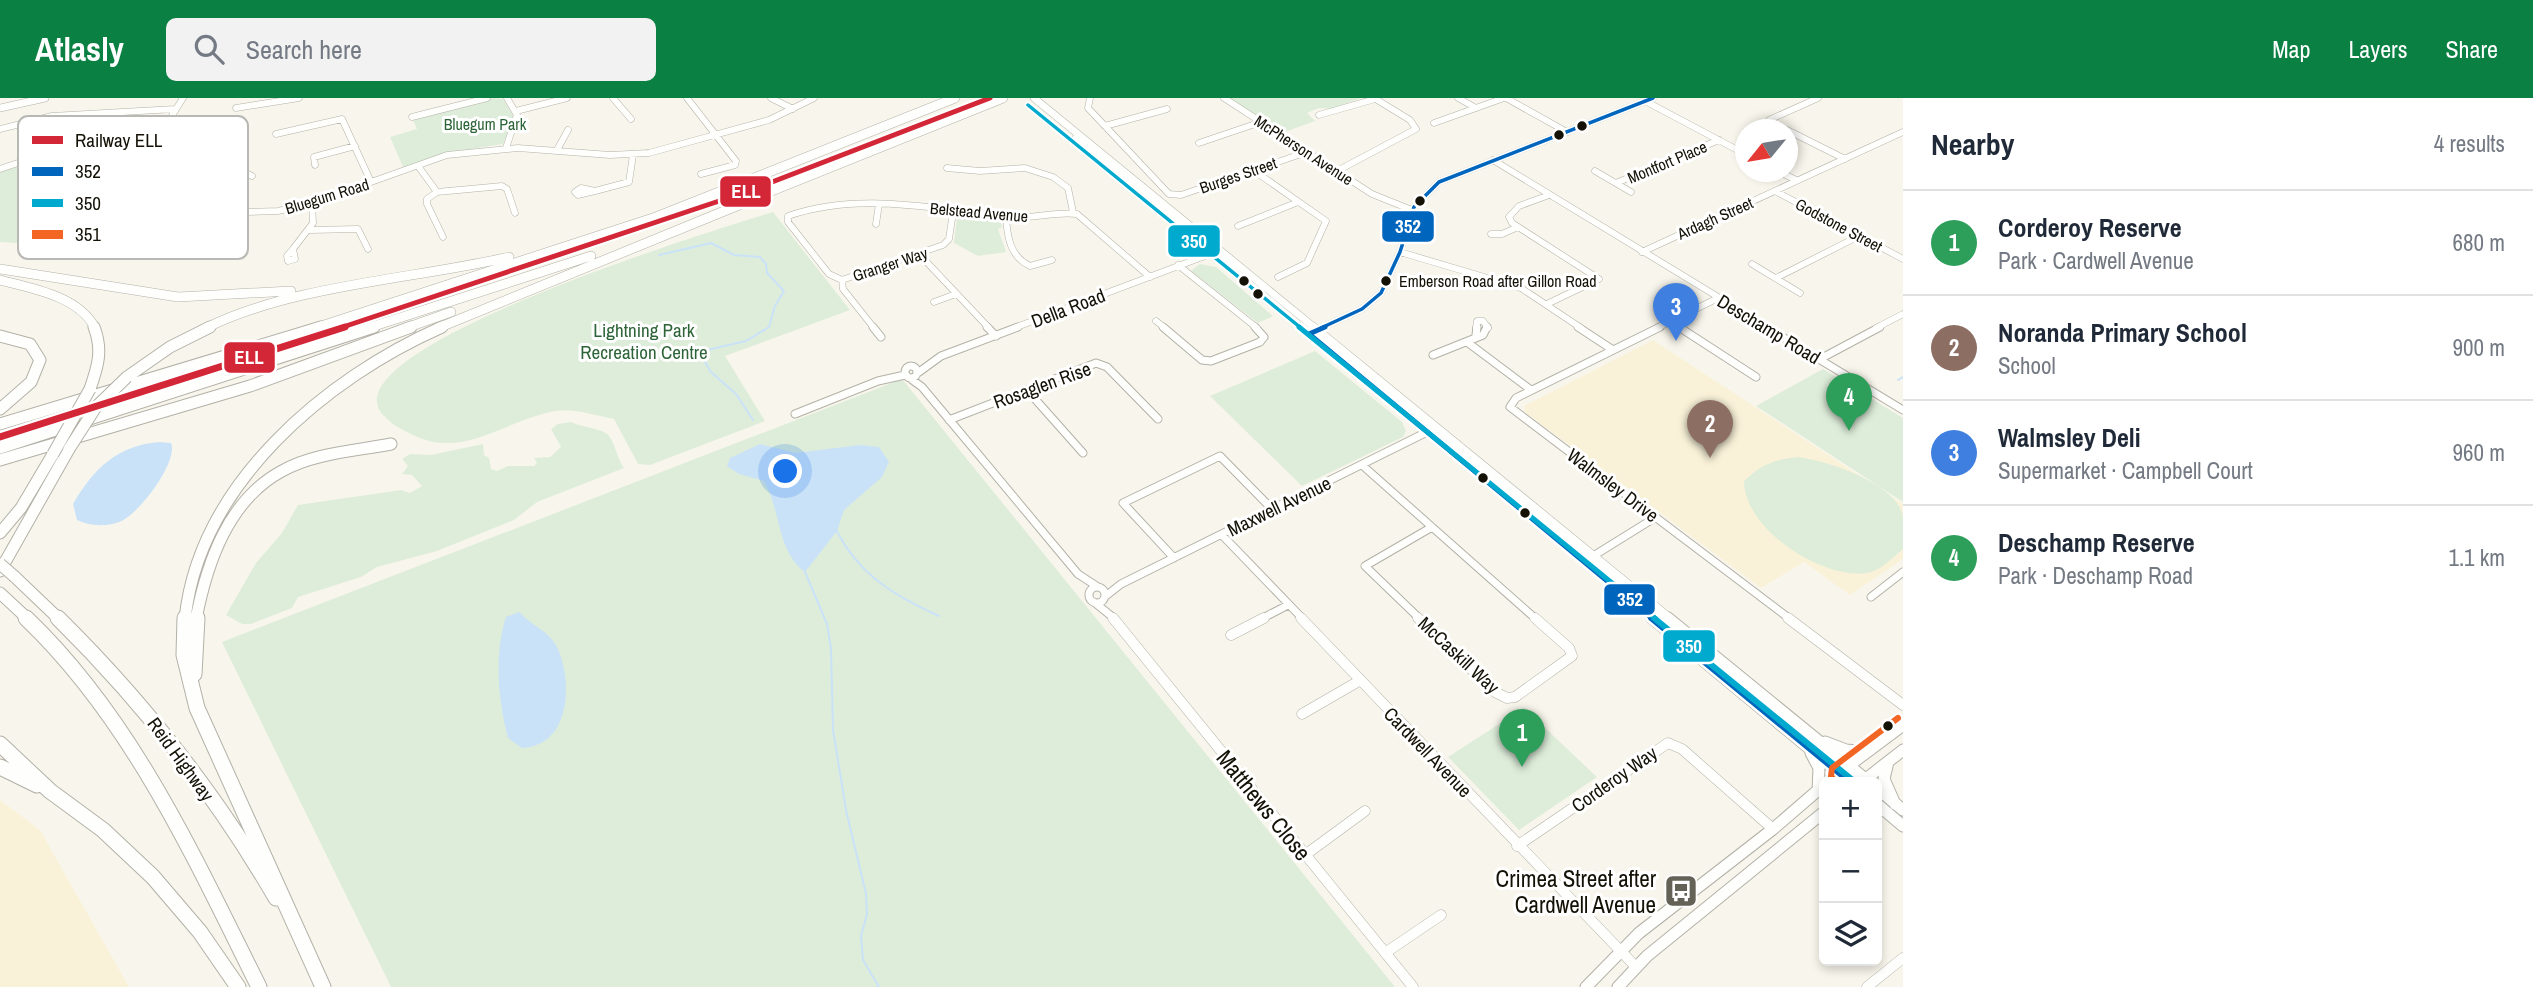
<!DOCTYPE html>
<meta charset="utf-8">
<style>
:root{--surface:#fff;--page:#f2f2f3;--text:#1f2937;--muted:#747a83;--line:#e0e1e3;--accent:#0b8043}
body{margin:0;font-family:"Archivo Narrow",sans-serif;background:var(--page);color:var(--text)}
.controls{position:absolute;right:21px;bottom:21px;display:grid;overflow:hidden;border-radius:10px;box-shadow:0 4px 10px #0003}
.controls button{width:63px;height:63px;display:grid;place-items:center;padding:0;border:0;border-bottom:2px solid var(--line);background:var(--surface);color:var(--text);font:35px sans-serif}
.compass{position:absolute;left:1735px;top:21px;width:63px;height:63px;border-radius:50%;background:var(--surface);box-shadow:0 4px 10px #0003;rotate:240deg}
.you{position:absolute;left:786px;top:374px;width:24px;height:24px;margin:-18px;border:5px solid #fff;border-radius:50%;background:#1a73e8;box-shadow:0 0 0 10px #1a73e833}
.badge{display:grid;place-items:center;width:46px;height:46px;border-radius:50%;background:var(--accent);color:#fff;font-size:23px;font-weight:700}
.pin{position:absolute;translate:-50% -58px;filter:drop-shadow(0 2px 4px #0008)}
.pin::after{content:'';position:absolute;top:37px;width:24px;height:21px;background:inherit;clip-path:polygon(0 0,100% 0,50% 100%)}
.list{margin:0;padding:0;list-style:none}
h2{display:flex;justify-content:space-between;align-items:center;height:91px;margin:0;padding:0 28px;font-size:30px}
h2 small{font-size:23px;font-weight:400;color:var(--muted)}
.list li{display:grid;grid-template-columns:46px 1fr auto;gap:21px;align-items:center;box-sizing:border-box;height:105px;padding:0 28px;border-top:2px solid var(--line)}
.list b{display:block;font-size:26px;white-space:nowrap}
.list p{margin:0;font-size:23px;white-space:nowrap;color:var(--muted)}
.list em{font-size:23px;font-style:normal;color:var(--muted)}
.icon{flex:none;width:38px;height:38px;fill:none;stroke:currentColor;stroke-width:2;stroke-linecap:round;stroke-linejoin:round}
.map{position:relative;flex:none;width:1903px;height:889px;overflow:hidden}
header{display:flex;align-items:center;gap:42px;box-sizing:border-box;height:98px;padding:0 35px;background:var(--accent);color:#fff}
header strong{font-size:33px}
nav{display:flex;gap:38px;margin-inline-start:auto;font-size:24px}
.search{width:490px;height:63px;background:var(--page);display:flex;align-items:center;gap:18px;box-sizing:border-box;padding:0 24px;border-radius:10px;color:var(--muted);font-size:26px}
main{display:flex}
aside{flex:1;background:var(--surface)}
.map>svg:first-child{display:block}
.built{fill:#f9f2d8}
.green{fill:#deedda}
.water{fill:#cae2f8}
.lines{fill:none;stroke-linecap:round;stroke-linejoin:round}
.stream{stroke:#cae2f8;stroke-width:2}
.minor-far2-casing{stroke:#b3b1a7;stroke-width:7}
.minor-far1-casing{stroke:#b3b1a7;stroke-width:9}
.minor-casing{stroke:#b3b1a7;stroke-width:11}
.major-far2-casing{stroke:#b3b1a7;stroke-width:8}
.major-far1-casing{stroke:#b3b1a7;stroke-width:10}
.major-casing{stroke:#b3b1a7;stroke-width:13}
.highway-far2-casing{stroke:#b3b1a7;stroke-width:10}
.highway-far1-casing{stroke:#b3b1a7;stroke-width:13}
.highway-casing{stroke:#b3b1a7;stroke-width:17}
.minor-far2{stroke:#fefefc;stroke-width:6}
.minor-far1{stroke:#fefefc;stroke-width:7}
.minor{stroke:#fefefc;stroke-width:10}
.major-far2{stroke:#fefefc;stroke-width:7}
.major-far1{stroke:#fefefc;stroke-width:9}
.major{stroke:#fefefc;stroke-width:11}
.highway-far2{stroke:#fefefc;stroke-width:9}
.highway-far1{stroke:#fefefc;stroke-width:11}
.highway{stroke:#fefefc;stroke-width:15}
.highway-bridge-casing{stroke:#b3b1a7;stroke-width:13;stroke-linecap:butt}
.highway-bridge{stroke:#fefefc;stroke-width:11}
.bus-1-far2-casing{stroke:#fff;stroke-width:7}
.bus-1-far1-casing{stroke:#fff;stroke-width:10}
.bus-1-casing{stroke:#fff;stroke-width:11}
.bus-2-far2-casing{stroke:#fff;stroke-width:7}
.bus-2-far1-casing{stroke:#fff;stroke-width:10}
.bus-2-casing{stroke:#fff;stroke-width:11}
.bus-3-casing{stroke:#fff;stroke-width:11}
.bus-1-far2{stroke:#0065bd;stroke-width:3.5}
.bus-1-far1{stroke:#0065bd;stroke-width:5}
.bus-1{stroke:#0065bd;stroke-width:6}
.bus-2-far2{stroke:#00a9ce;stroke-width:3.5}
.bus-2-far1{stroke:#00a9ce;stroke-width:5}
.bus-2{stroke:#00a9ce;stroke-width:6}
.bus-3{stroke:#f26522;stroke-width:6}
.rail-1-far1-casing{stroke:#fff;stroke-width:9}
.rail-1-casing{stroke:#fff;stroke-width:12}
.rail-1-far1{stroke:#d32737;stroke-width:5}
.rail-1{stroke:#d32737;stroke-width:7}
.bus-dot{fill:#141106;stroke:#fff;stroke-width:2.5}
.labels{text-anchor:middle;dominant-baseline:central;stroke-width:6;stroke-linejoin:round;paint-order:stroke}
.far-park-label{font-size:16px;fill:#2d6437;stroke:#fff}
.far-street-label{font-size:16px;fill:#141106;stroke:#fff}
.far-bus-label{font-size:16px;fill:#141106;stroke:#fff;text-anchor:start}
.street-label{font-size:19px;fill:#141106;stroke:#fff}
.park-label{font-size:19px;fill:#2d6437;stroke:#fff}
.near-street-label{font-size:23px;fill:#141106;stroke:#fff}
.near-poi-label{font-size:23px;fill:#141106;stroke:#fff;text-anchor:end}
.key{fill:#fff;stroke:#b8b8b4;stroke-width:2}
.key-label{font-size:19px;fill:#141106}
.line-badge{stroke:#fff;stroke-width:2.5}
.badge-label{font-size:19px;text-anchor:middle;font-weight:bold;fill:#fff}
</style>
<header>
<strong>Atlasly</strong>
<div class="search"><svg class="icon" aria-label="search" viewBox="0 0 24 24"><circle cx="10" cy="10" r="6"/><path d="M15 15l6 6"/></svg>Search here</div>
<nav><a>Map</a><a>Layers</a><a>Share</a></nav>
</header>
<main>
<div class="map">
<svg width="1903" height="889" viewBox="0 0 1903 889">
<rect width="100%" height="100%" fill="#f8f6ec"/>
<path class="built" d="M1653,242l250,164v55l-53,36 -46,-33 -43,26 -236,-176 -1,-6z
M0,702l40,30 89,157h-129z"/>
<path class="green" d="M493,0l10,1 11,18 -11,27 -38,6 -61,19 -14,-32 27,-8 -4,-9 10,-4z
M1229,0h132l-30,11 -12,-1 -12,5 8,8 -33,12z
M75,58l-4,14 2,23 -40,51 -33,-2v-70l37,-11z
M773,114l77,98 -125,46 40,65 -115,44 -12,-1 -24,-45c-18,-3 -40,-11 -58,-8 -41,6 -84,41 -127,30 -16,-5 -35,-14 -46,-26 -60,-67 345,-189 390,-203z
M960,118l40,3 2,8 -4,2 8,23 -28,4 -24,-13 3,-25z
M1200,166l16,3 57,49 -15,7 -67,-52z
M1315,253l87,71 4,9 -3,6 -101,49 -92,-90z
M1823,271l80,49v84l-147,-96z
M902,281l493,608h-1004l-169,-345z
M571,324c12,6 32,6 38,14 7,9 8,23 15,32l-87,34 -23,18 -77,31 -60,16 -16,10 -63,20 -6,11 -41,16h-9l-16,-9 30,-52 26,-30 16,-28 103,-15 9,3 12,-7 -10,-11 -10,-1 6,-8 -6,-7 8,-5 21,1 52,-11 1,11 5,3 2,11 6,2 11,-5h26l3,-3 -3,-5 16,-1 11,-10 -10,-18 7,-5z
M1799,359c28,4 98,26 104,59 0,10 0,22 0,33 -10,8 -22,22 -36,24 -45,7 -123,-44 -123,-92 17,-17 32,-22 55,-24z
M1524,610l73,69 -78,53 -71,-73z"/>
<path class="water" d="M160,344l11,1c8,18 -33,73 -52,79 -14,5 -29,4 -42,-2l-4,-16c21,-36 45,-59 87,-62z
M760,346l35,9 65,-8 19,2 10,15 -7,15 -38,33 -7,21 -32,41c-29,-22 -23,-59 -41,-91l-25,-7 -12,-8 3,-8z
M519,514c12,13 32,20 39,37 15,35 12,97 -36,99l-14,-10c-10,-37 -14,-84 -2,-121z"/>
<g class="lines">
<path class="stream" d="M659,157l52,-12 23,12 26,2 6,7 1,9 17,18 -9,15 -6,21 -23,14 -39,9 -5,7 9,15 25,22 17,26
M1898,282l5,-3
M837,433c22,44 58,65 102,85
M805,474l22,52 4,25 2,81 13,80 20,84 1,20 -6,22 2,24 16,27"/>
<defs>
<path id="minor-far2" d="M183,0l-28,45 -2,8 5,35 27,20 27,7 66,-2 34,-8 135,-48 71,-7 92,7 39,-2 120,-33 45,-22
M613,0l18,21
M687,0l49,63 -1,4 -34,9
M771,0l22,11
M1090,0l-2,10 81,86 12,1 126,-43
M1224,0l148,96 45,18
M1458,0l18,10
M1506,0l61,34
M1645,3l100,53
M236,10l63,-10
M516,13l51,-13
M1319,17l56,-16
M412,19l75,-19
M1434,25l70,-25
M1105,28l62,-17
M0,31l52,-13 123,-7
M1786,32l-17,-10 49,-22
M1787,32l58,29
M276,36l66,-15 29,63
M155,45l42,-6
M1199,45l62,-21
M506,50l11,-33 -10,-17
M557,52l11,-20
M1493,62l276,168
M315,67l-1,-8 41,-11
M418,68l19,26 65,-6 5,3 8,24
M947,70l33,3 45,-3 28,9 15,11 5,24
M0,71l30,-10 51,-8
M1253,72l73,51 -19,42 -29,14
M1337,73l79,-42 -6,-9 -36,-22
M1595,73l36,21
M1780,74l16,8
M80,76l1,-23 27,-38
M157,80l63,-18 32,16
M1616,85l103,-43
M581,90l14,3 -17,4 -3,-3z
M595,93l34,-9 4,-27
M1775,93l128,68
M437,94l-10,7v5l16,33
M1006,118c1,20 4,41 24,50l22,-6
M876,126l3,-20
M1238,128l60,-24
M310,132l48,-1 10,20
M1491,136h11l16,-7
M225,150l20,-33
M293,151l2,10 -7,2 -1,-5z
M293,151l20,-26 -1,-20
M1400,154l121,36 60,40
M1642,154l261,-120
M920,157l69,73
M1752,166l48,29
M1178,167l79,63
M1776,180l83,-42
M842,182l101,-35 6,-6 4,-27
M934,204l22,-8
M1547,206l52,-25 -87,-56 -3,-6 10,-11 30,-11
M1156,223l9,7
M1672,224l10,6
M874,230l-31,-39 -1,-9 -13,-6 -41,-52v-6c76,-26 151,-5 230,1 20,1 39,-6 59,-3l73,63
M1014,230l204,-77
M1321,230l41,-19 19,-16 19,-41 14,-45 25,-25 214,-84
M1476,230l1,-7h6l5,7
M1657,230l61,-30
M1876,230l27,-14"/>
<path id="minor-far1" d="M873,229l8,10
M987,229l9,9
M1163,229l39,33 9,1 49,-19 4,-5 -9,-10
M1578,229l35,23
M1660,229l-144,71 -6,9 280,212
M1679,229l77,50
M1766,229l137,83
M1313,234l11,-5
M1476,237l1,-8
M1467,244l64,48
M1433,257l50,-20 4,-8
M1820,261l60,-32
M905 274a6 6 0 1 1 12 0a6 6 0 1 1-12 0Z
M919,274l22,-16 77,-29
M907,278l15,11 156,187 20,13
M1027,292l56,63
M795,316l83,-33 27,-6
M949,322l147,-57 11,4 51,52
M1362,367l70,62
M1432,429l104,92
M1222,437l81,84
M1174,460l-51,-55 97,-47 52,53
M1590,460l66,-41
M1089 497a8 8 0 1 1 16 0a8 8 0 1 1-16 0Z
M1107,497l14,-11 310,-154
M1871,499l32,-25
M1094,504l21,17
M1261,521l27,-14
M1420,521l-55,-53 67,-39"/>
<path id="minor" d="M1113,520l300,369
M1301,520l335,349
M1418,520l77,74 12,6 8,-1 57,-41 -3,-8 -34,-30
M1788,520l115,87
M1231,537l33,-17
M1302,616l57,-33
M1517,748l151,-103 14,6 91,80
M1305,757l60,-44
M1385,855l56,-38
M1867,889l36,-29"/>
<path id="major-far2" d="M1034,0l281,230
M0,10l45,-10
M1075,41l228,189"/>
<path id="major-far1" d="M1301,229l353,292
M1313,229l357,292"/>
<path id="major" d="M1652,520l198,164
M1668,520l201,164
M1825,644l21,8 21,2
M1811,655l8,15 -1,22
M1888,664l-4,17 11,25
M1827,684l76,-57
M1862,684l41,-32
M1877,690l26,22
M1877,706l26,22
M1586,889l53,-54 134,-104 51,-44
M1618,889l29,-31 177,-144"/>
<path id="highway-far2" d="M737,107l266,-107
M0,171l178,28 113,-6
M0,182c31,8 79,16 95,48
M206,230c87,-43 208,-49 303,-71
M315,230l341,-111 299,-119
M368,230l223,-72
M406,230l45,-16
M438,230l306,-125"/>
<path id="highway-far1" d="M0,238l30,8 10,16 -9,22 -31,27
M127,279l43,-30 40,-20
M90,291c8,-23 13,-39 4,-62
M0,326l321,-97
M0,350l374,-121
M0,362l250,-74 161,-59
M0,435l21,-25 32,-54
M0,473l69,-122
M15,479l44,42
M0,495l28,26
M185,521c14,-135 141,-241 257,-292
M196,521c11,-56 32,-119 86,-148 32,-18 73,-20 109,-27"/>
<path id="highway" d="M26,520c106,101 168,239 233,369
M58,520c83,82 159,178 218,280
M185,520l-1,37 13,53 126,279
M194,576l3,-56
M0,646l50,47 53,39 50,47 47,55 38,55
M0,669l37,18"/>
</defs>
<use href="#minor-far2" class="minor-far2-casing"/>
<use href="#minor-far1" class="minor-far1-casing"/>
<use href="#minor" class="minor-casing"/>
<use href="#major-far2" class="major-far2-casing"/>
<use href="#major-far1" class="major-far1-casing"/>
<use href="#major" class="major-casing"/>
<use href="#highway-far2" class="highway-far2-casing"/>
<use href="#highway-far1" class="highway-far1-casing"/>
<use href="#highway" class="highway-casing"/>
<use href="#minor-far2" class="minor-far2"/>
<use href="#minor-far1" class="minor-far1"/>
<use href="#minor" class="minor"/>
<use href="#major-far2" class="major-far2"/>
<use href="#major-far1" class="major-far1"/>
<use href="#major" class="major"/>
<use href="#highway-far2" class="highway-far2"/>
<use href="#highway-far1" class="highway-far1"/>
<use href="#highway" class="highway"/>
<defs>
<path id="highway-bridge" d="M69,351l27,-42 31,-30
M53,356l37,-65
M0,466l15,13"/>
</defs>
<use href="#highway-bridge" class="highway-bridge-casing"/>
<use href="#highway-bridge" class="highway-bridge"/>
<defs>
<path id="bus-1-far2" d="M1321,230l41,-19 19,-16 19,-41 14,-45 25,-25 214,-84"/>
<path id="bus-1-far1" d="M1325,229l-16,7 344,285"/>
<path id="bus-1" d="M1651,520l199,164"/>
<path id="bus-2-far2" d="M1028,7l273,223"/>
<path id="bus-2-far1" d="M1299,229l357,292"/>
<path id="bus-2" d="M1654,520l201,164"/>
<path id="bus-3" d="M1835,684l-4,-6 1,-8 66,-50"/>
</defs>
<use href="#bus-1-far2" class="bus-1-far2-casing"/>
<use href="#bus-1-far1" class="bus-1-far1-casing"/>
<use href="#bus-1" class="bus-1-casing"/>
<use href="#bus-2-far2" class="bus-2-far2-casing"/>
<use href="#bus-2-far1" class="bus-2-far1-casing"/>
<use href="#bus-2" class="bus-2-casing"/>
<use href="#bus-3" class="bus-3-casing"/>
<use href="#bus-1-far2" class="bus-1-far2"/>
<use href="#bus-1-far1" class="bus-1-far1"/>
<use href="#bus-1" class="bus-1"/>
<use href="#bus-2-far2" class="bus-2-far2"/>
<use href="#bus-2-far1" class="bus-2-far1"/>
<use href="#bus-2" class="bus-2"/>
<use href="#bus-3" class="bus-3"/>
<defs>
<path id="rail-1-far1" d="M340,230l406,-136 244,-94"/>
<path id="rail-1" d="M0,339l345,-110"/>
</defs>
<use href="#rail-1-far1" class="rail-1-far1-casing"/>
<use href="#rail-1" class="rail-1-casing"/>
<use href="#rail-1-far1" class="rail-1-far1"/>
<use href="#rail-1" class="rail-1"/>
</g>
<defs>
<symbol id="bus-square" viewBox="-11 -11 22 22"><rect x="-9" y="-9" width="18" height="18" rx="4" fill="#646156" stroke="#fff"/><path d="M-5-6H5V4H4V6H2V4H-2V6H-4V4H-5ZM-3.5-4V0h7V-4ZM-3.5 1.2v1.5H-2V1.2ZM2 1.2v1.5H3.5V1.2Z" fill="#fff"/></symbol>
</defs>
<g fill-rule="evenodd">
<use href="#bus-square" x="1662" y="774" width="38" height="38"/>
</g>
<g class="bus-dot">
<circle cx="1582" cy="28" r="6"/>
<circle cx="1559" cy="37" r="6"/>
<circle cx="1420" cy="103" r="6"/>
<circle cx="1244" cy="183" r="6"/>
<circle cx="1386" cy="183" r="6"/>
<circle cx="1258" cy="196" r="6"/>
<circle cx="1483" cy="380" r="6"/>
<circle cx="1525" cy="415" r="6"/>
<circle cx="1888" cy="628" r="6"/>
</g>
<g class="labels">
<g class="far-park-label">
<text x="485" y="26">Bluegum Park</text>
</g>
<g class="far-street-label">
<text transform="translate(1304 52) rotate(33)">McPherson Avenue</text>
<text transform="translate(1667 64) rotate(-23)">Montfort Place</text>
<text transform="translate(1238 77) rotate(-19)">Burges Street</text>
<text transform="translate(327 98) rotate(-17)">Bluegum Road</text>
<text transform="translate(979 114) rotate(5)">Belstead Avenue</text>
<text transform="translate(1715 120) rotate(-24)">Ardagh Street</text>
<text transform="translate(1839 127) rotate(28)">Godstone Street</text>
<text transform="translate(890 166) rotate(-18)">Granger Way</text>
</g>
<g class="far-bus-label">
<text x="1399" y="183">Emberson Road after Gillon Road</text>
</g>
<g class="street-label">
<text transform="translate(1068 210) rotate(-21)">Della Road</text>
<text transform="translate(1769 231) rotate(31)">Deschamp Road</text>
<text transform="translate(1042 287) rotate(-20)">Rosaglen Rise</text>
<text transform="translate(1613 387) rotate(37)">Walmsley Drive</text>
<text transform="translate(1279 408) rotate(-26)">Maxwell Avenue</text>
<text transform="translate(1459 557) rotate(43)">McCaskill Way</text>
<text transform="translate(1428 654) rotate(46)">Cardwell Avenue</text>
<text transform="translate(181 661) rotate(54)">Reid Highway</text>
<text transform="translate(1614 681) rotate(-35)">Corderoy Way</text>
</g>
<g class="park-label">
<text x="644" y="232">Lightning Park<tspan x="644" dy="22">Recreation Centre</tspan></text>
</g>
<g class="near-street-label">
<text transform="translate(1264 707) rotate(51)">Matthews Close</text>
</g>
<g class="near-poi-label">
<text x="1656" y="780">Crimea Street after<tspan x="1656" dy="26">Cardwell Avenue</tspan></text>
</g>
</g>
<rect x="18" y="18" width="230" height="143" rx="10" class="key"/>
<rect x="32" y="38" width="31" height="8" fill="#d32737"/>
<rect x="32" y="69" width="31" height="9" fill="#0065bd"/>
<rect x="32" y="101" width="31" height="8" fill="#00a9ce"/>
<rect x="32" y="132" width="31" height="9" fill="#f26522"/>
<g class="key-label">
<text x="75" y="49">Railway ELL</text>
<text x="75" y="80">352</text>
<text x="75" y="112">350</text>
<text x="75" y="143">351</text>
</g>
<g class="line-badge">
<rect x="719" y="77" width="53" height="33" rx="7" fill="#d32737"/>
<rect x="1381" y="112" width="54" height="33" rx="7" fill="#0065bd"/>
<rect x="1167" y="126" width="54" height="34" rx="7" fill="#00a9ce"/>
<rect x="223" y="243" width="53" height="33" rx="7" fill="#d32737"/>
<rect x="1603" y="485" width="53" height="33" rx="7" fill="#0065bd"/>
<rect x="1662" y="531" width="54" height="34" rx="7" fill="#00a9ce"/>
</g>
<g class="badge-label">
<text x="746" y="100">ELL</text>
<text x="1408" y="135">352</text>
<text x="1194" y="150">350</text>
<text x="249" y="266">ELL</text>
<text x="1630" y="508">352</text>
<text x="1689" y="555">350</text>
</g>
</svg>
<div class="controls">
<button>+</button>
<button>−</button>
<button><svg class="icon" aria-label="layers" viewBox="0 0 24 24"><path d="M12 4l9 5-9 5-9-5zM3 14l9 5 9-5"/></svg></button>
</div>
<svg class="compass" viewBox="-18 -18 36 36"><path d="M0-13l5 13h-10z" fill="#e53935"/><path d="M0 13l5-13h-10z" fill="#747a83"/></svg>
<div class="you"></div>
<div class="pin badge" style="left:1522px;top:669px;background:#2e9e5b">1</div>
<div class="pin badge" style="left:1710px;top:360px;background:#8d6e63">2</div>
<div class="pin badge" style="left:1676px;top:243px;background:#3f7fe0">3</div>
<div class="pin badge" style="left:1849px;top:333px;background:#2e9e5b">4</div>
</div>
<aside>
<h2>Nearby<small>4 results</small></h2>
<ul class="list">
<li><span class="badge" style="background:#2e9e5b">1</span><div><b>Corderoy Reserve</b><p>Park · Cardwell Avenue</p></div><em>680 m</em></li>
<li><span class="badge" style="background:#8d6e63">2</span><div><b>Noranda Primary School</b><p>School</p></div><em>900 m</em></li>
<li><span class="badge" style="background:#3f7fe0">3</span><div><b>Walmsley Deli</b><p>Supermarket · Campbell Court</p></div><em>960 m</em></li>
<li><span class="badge" style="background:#2e9e5b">4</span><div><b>Deschamp Reserve</b><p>Park · Deschamp Road</p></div><em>1.1 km</em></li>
</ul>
</aside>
</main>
